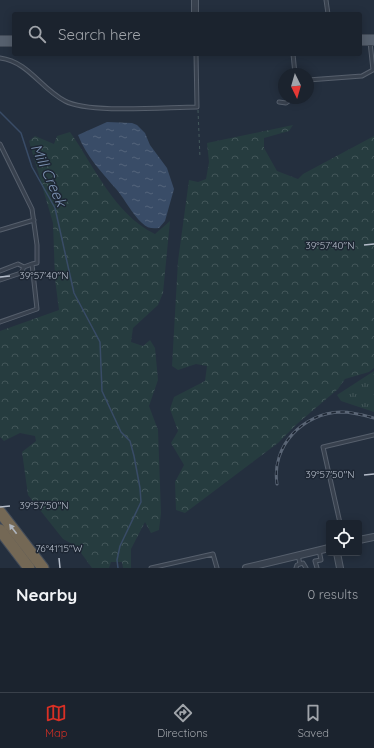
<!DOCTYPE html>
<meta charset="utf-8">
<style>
:root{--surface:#1b232e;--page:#282f3a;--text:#f1f3f6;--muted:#a0a4aa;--line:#39404a;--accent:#d93025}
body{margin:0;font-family:Quicksand,sans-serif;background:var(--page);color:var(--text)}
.controls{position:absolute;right:12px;bottom:12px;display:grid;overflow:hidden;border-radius:4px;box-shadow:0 2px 10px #0003}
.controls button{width:36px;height:36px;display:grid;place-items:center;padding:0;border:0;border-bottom:1px solid var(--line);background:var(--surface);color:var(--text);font:20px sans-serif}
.compass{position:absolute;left:278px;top:68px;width:36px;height:36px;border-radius:50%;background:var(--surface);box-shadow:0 2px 10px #0003;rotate:175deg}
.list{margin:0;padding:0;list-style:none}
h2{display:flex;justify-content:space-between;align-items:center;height:52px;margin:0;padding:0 16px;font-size:17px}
h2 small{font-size:13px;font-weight:400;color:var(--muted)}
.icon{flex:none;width:22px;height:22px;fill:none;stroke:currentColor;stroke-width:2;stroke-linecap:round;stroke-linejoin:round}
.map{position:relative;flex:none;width:374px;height:568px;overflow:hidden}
.search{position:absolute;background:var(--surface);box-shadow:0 2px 10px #0003;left:12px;right:12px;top:12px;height:44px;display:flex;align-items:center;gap:10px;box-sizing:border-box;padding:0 14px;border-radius:4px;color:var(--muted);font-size:15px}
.sheet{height:124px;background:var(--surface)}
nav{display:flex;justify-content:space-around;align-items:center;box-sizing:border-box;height:56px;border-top:1px solid var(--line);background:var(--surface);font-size:11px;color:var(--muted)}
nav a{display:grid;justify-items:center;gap:2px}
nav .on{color:var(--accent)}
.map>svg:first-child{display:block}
.grass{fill:url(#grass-tufts)}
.forest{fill:url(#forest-crowns)}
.water{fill:url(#water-ripples)}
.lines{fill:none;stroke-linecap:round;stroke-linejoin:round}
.stream{stroke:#394c67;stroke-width:1.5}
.service-casing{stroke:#565f6c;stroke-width:5}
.minor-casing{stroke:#565f6c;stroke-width:8}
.primary-casing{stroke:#414a57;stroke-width:12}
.motorway-casing{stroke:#434c59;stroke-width:13}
.path{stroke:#44595c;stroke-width:1;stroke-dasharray:3 3;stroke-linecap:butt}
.service{stroke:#38414e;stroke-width:3}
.minor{stroke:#38414e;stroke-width:6}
.primary{stroke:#56606e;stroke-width:10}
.motorway{stroke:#746855;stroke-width:11}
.rail-casing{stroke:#5a6575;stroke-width:3}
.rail{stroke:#1d2633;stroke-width:1.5;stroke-dasharray:4.5;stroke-linecap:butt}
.oneway{fill:#aeb4bd}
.ticks{fill:none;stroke:#b4bcc9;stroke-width:1.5}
.labels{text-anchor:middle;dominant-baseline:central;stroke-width:3;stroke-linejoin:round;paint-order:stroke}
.water-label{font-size:15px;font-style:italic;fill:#7c92b1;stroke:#1d2633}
.ticks-label{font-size:10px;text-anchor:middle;fill:#b4bcc9;stroke:#1d2633;stroke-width:3;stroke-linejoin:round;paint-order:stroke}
</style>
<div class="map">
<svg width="374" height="568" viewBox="0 0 374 568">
<defs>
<pattern id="grass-tufts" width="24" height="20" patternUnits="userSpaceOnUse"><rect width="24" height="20" fill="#263c3f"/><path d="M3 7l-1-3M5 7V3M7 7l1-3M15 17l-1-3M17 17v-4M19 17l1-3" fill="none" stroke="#435659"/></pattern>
<pattern id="forest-crowns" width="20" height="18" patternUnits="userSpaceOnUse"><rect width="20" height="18" fill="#263c3f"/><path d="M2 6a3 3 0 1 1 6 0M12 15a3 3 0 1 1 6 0" fill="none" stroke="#435659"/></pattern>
<pattern id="water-ripples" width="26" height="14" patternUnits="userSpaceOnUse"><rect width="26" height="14" fill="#394c67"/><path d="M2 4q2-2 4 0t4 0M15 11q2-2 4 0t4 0" fill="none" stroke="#53647b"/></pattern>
</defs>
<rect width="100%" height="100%" fill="#242f3e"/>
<path class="grass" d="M374,371v41l-33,-11 -4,-6z"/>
<path class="forest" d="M293,125l-4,6 -25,7v10l13,23 21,8 5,-5 71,-38v232l-5,4 -24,7 -7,10 -41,35 -19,19 -93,70 -9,-3 -1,-28 9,-17 -13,-22 7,-12 -8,-22 4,-12 31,-16 2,-15 -11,-2 -18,6 -6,-4 6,-105 11,-81 9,2 8,-3 3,-17 -2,-19z
M70,132c25,35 44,82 85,102l15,-13 -7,72 -5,12 -25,23 -2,14 12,4 7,-6 5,8 3,32 -9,26 9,24 3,83 -2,17 -8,3 -6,-11 -14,27v19h-8l-1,-6h-11l-2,6h-17l-16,-22 -13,-7 -35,-44 -6,-43 14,-11 -1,-5 -15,-3 -16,8 -4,-4v-106l59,-21 -4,-31 -2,-56 -24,-82 6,-5 19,8 3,-8z"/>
<path class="water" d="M107,122l25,1 5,2 8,8 5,12 17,23 7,21 -9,32 -6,7c-7,1 -12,0 -17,-5 -10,-9 -16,-22 -25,-33 -14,-16 -31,-34 -39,-55z"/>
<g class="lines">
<path class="stream" d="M0,112l21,21 11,34 23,41 19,85 26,49 2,49 19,41 9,9 4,15 6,32 1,14 -21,44 -3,14 1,8"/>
<defs>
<path id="service" d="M326,0l2,14
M293,54l2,20
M0,58c29,4 40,30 65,43 24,13 102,6 132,6l-1,-53
M308,80l54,-4 11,-6 -3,-28
M279,102l7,1 7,-5
M0,144l32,65 5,36v18l-5,1 5,45 -37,13
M0,230l34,-10
M0,271l18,-7 6,3 8,-3
M0,280l21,-7 3,-6
M340,523l-17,-76 51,-12
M298,555l2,9 3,-1 3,5
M151,568l62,-14 4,14
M296,568l1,-3 3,-1
M317,568l-2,-7 6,-1 -2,-10"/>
<path id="minor" d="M195,0v14
M359,540l15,-3
M337,553l3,15
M246,568l83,-20"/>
<path id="primary" d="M360,40h14
M0,41h14"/>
<path id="motorway" d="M0,512l43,56
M0,530l29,38"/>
</defs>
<use href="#service" class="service-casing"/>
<use href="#minor" class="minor-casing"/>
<use href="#primary" class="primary-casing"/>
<use href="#motorway" class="motorway-casing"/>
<path class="path" d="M198,110l2,48"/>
<use href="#service" class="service"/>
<use href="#minor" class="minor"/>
<use href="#primary" class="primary"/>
<use href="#motorway" class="motorway"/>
<defs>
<path id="rail" d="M277,484c-6,-38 26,-71 64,-72 11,0 22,3 33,6"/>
</defs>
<use href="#rail" class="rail-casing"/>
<use href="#rail" class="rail"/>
</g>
<defs><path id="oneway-solid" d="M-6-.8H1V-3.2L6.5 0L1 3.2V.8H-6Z"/></defs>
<use class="oneway" href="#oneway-solid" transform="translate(13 529) rotate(-127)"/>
<path class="ticks" d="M364,245l10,-1M0,277l10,-1M364,475l10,-1M0,507l10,-1M59,558l1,10"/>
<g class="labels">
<g class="water-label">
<text transform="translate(49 175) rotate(66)">Mill Creek</text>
</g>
</g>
<g class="ticks-label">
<text x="330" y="249">39°57'40"N</text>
<text x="44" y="279">39°57'40"N</text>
<text x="330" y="478">39°57'50"N</text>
<text x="44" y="509">39°57'50"N</text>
<text x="59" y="552">76°41'15"W</text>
</g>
</svg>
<div class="controls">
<button><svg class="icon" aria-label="locate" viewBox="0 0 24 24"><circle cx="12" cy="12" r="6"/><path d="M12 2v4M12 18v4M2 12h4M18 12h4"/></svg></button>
</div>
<svg class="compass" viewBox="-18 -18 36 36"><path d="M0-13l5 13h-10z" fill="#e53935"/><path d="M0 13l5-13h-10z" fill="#a0a4aa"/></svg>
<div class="search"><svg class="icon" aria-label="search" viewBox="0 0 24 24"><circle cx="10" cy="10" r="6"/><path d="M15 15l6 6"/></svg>Search here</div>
</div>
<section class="sheet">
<h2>Nearby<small>0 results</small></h2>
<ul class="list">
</ul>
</section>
<nav>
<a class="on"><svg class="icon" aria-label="map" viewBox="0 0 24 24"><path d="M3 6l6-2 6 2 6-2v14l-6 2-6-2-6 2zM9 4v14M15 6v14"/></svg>Map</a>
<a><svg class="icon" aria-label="directions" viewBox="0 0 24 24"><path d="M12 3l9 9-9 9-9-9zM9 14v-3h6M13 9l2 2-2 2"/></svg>Directions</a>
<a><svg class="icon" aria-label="saved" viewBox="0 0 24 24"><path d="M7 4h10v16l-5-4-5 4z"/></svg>Saved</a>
</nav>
